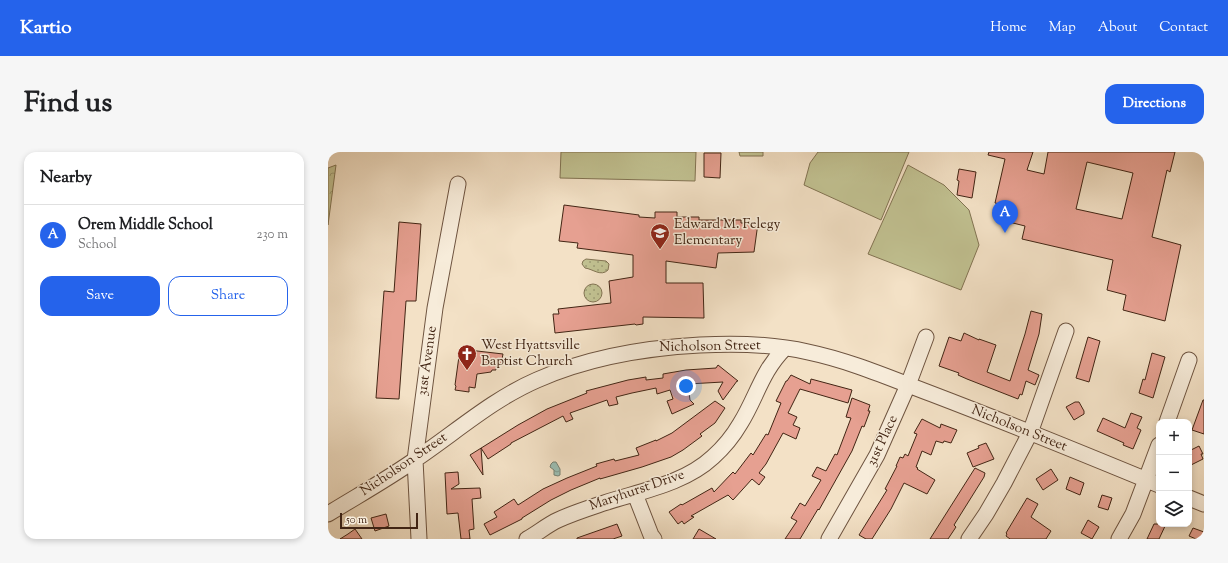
<!DOCTYPE html>
<meta charset="utf-8">
<style>
:root{--surface:#fff;--page:#f6f6f6;--text:#202124;--muted:#757577;--line:#e0e0e0;--accent:#2563eb}
body{margin:0;font-family:"Sorts Mill Goudy",serif;background:var(--page);color:var(--text)}
.controls{position:absolute;right:12px;bottom:12px;display:grid;overflow:hidden;border-radius:8px;box-shadow:0 2px 6px #0003}
.controls button{width:36px;height:36px;display:grid;place-items:center;padding:0;border:0;border-bottom:1px solid var(--line);background:var(--surface);color:var(--text);font:20px sans-serif}
.scale{position:absolute;left:12px;bottom:10px;width:78px;box-sizing:border-box;padding-left:4px;border:2px solid #422514;border-top:0;font-size:11px;line-height:14px;white-space:nowrap;color:#422514;-webkit-text-stroke:3px #f7ecda;paint-order:stroke}
.you{position:absolute;left:358px;top:234px;width:14px;height:14px;margin:-10px;border:3px solid #fff;border-radius:50%;background:#1a73e8;box-shadow:0 0 0 6px #1a73e833}
.badge{display:grid;place-items:center;width:26px;height:26px;border-radius:50%;background:var(--accent);color:#fff;font-size:13px;font-weight:700}
.pin{position:absolute;translate:-50% -33px;filter:drop-shadow(0 1px 2px #0008)}
.pin::after{content:'';position:absolute;top:21px;width:14px;height:12px;background:inherit;clip-path:polygon(0 0,100% 0,50% 100%)}
.list{margin:0;padding:0;list-style:none}
h2{display:flex;justify-content:space-between;align-items:center;height:52px;margin:0;padding:0 16px;font-size:17px}
h2 small{font-size:13px;font-weight:400;color:var(--muted)}
.list li{display:grid;grid-template-columns:26px 1fr auto;gap:12px;align-items:center;box-sizing:border-box;height:60px;padding:0 16px;border-top:1px solid var(--line)}
.list b{display:block;font-size:15px;white-space:nowrap}
.list p{margin:0;font-size:13px;white-space:nowrap;color:var(--muted)}
.list em{font-size:13px;font-style:normal;color:var(--muted)}
.actions{display:flex;gap:8px;padding:12px 16px}
.actions a{flex:1;padding:9px 0;border:1px solid var(--accent);border-radius:12px;text-align:center;font-size:14px;color:var(--accent)}
.actions .main{background:var(--accent);color:#fff}
.icon{flex:none;width:22px;height:22px;fill:none;stroke:currentColor;stroke-width:2;stroke-linecap:round;stroke-linejoin:round}
.map{position:relative;flex:none;width:876px;height:387px;overflow:hidden;border-radius:12px}
header{display:flex;align-items:center;gap:24px;box-sizing:border-box;height:56px;padding:0 20px;background:var(--accent);color:#fff}
header strong{font-size:19px}
nav{display:flex;gap:22px;margin-inline-start:auto;font-size:14px}
.intro{display:flex;align-items:center;justify-content:space-between;box-sizing:border-box;height:96px;padding:0 24px}
h1{margin:0;font-size:28px}
.button{padding:10px 18px;border-radius:12px;background:var(--accent);color:#fff;font-size:14px;font-weight:700}
main{display:flex;gap:24px;padding:0 24px}
aside{flex:1;background:var(--surface);border-radius:12px;box-shadow:0 2px 6px #0003}
.map>svg:first-child{display:block}
.green{fill:#c1c191;stroke:#827352}
.forest{fill:url(#forest-crowns);stroke:#827352}
.park{fill:url(#park-dots);stroke:#827352}
.water{fill:url(#water-ripples);stroke:#778173}
.building{fill:#e6a091;stroke:#422514;fill-rule:evenodd}
.lines{fill:none;stroke-linecap:round;stroke-linejoin:round}
.minor-casing{stroke:#6e5440;stroke-width:17}
.minor{stroke:#f7ecda;stroke-width:15}
.labels{text-anchor:middle;dominant-baseline:central;stroke-width:3;stroke-linejoin:round;paint-order:stroke}
.poi-label{font-size:14px;fill:#422514;stroke:#f7ecda;text-anchor:start}
.street-label{font-size:14px;fill:#422514;stroke:#f7ecda}
</style>
<header>
<strong>Kartio</strong>
<nav><a>Home</a><a>Map</a><a>About</a><a>Contact</a></nav>
</header>
<div class="intro"><h1>Find us</h1><a class="button">Directions</a></div>
<main>
<aside>
<h2>Nearby<small></small></h2>
<ul class="list">
<li><span class="badge">A</span><div><b>Orem Middle School</b><p>School</p></div><em>230 m</em></li>
</ul>
<div class="actions"><a class="main">Save</a><a>Share</a></div>
</aside>
<div class="map">
<svg width="876" height="387" viewBox="0 0 876 387">
<defs>
<pattern id="forest-crowns" width="20" height="18" patternUnits="userSpaceOnUse"><rect width="20" height="18" fill="#c1c191"/><path d="M2 6a3 3 0 1 1 6 0M12 15a3 3 0 1 1 6 0" fill="none" stroke="#9e9d75"/></pattern>
<pattern id="park-dots" width="8" height="8" patternUnits="userSpaceOnUse"><rect width="8" height="8" fill="#c1c191"/><path d="M2 2h.1M6 6h.1" fill="none" stroke="#9e9d75" stroke-width="1.8" stroke-linecap="round"/></pattern>
<pattern id="water-ripples" width="26" height="14" patternUnits="userSpaceOnUse"><rect width="26" height="14" fill="#9bbeb3"/><path d="M2 4q2-2 4 0t4 0M15 11q2-2 4 0t4 0" fill="none" stroke="#809a90"/></pattern>
</defs>
<rect width="100%" height="100%" fill="#f3e1c6"/>
<filter id="stains"><feTurbulence type="fractalNoise" baseFrequency=".005" numOctaves="4"/><feColorMatrix values="0 0 0 0 .2 0 0 0 0 .09 0 0 0 0 .02 0 0 0 .5 -.17"/></filter>
<radialGradient id="worn" r=".72"><stop offset=".6" stop-color="#630" stop-opacity="0"/><stop offset="1" stop-color="#630" stop-opacity=".3"/></radialGradient>
<path class="green" d="M233,0h135l-1,29 -135,-3z
M411,0h24v4h-23z
M490,0h91l-28,68 -77,-35 6,-22z
M580,13l36,20 25,25 10,35 -18,45 -93,-36z"/>
<path class="forest" d="M8,13l-8,60v-57z"/>
<path class="park" d="M258,107l20,2 3,3 -1,6c-7,7 -15,-1 -23,-2l-3,-4 1,-3z
M256 141a9 9 0 1 1 18 0a9 9 0 1 1-18 0Z"/>
<path class="water" d="M225,310h3l4,7v6l-2,1 -4,-1v-5l-4,-3 1,-3z"/>
<path class="building" d="M661,0h44l-6,18 17,4 4,-22h127l-5,20 -3,-2 -15,67 29,8 -16,76 -42,-11 3,-15 -19,-5 6,-30 -91,-21 3,-13 -20,-5 3,-15 -13,-3 10,-44 -17,-4zM759,10l46,11 -11,46 -46,-10z
M376,1h17l-1,25 -16,-1z
M631,17l17,3 -4,26 -15,-3 2,-14 -2,-1z
M236,53l75,10v2l16,1v-6h22v5h22v3h42v3h17l-4,29 -36,1 -2,15 -50,-7v22h37l1,35 -61,-1v7l-7,1 -1,-1 -80,9 -2,-19h6l-1,-5 53,-6 -2,-22 24,-4v-22l-56,-7 1,-5 -19,-2z
M71,70l22,2 -5,77h-10l-7,98 -23,-1 8,-107 10,1z
M703,159l11,3 -3,20 -11,36 11,5 -4,10 -9,-4 -4,14 -2,-1 -2,5 -51,-20 -9,-4 1,-2 -20,-7 10,-29 12,4 3,-8 15,7v-1l17,6 -9,27 23,9 15,-47z
M760,185l12,4 -11,41 -13,-4z
M132,197l43,5 -2,10 -4,-1 -1,7h-4l-1,2 -14,2 -2,14 -6,-1v5l-14,-2 1,-4 -1,-1z
M824,201l13,4 -12,41 -14,-5 4,-14 2,1z
M390,213l20,16h-1l-14,19 -5,-9 5,-9 -35,2 2,16 4,4 -22,10 -5,-13 6,-2 -3,-9 -13,4 -1,-6 -24,5 -16,4 2,7 -9,2 -2,-6 -37,13 3,6 -7,3 -3,-6 -52,27v1l-23,15 -7,-11 2,27 -13,-20 48,-30 29,-16 40,-16 -1,-2 42,-11 18,-3v3l17,-2v-4l23,-4 30,-2z
M463,223l19,9 1,-5 41,11 -4,13 -48,-14 -12,24 9,4 -4,8 7,3 -4,11 -13,-6 -17,31 -7,9 6,4 -6,8 -7,-6 -19,21 -5,-5 -37,21 3,1 -10,7 -2,-3 -4,3 -9,-12 12,-8 1,1 30,-17 2,4 19,-20 2,2 16,-21 2,2 13,-21 2,1 13,-32 -5,-2 10,-20h1z
M524,246l18,7 -2,6h2l-6,16 -2,-1 -10,25 -33,59 -1,-1 -18,30h-15l12,-18 -6,-3 9,-15 5,3 16,-26 -9,-4 5,-9 9,4 9,-17 2,1 14,-37 -5,-1z
M875,248h1v34l-12,-4z
M387,249l10,7 -10,15 -15,11 2,2 -19,14 -12,7 -29,10 -42,12v-1l-29,12 -20,10 -29,18v1l-32,16 -6,-11 13,-7 -3,-5 20,-13 4,6 25,-16 24,-11 30,-12 -1,-2 18,-5 1,2 24,-6 -3,-7 20,-8v1l16,-8z
M747,250h4l5,9v3l-10,6 -8,-13z
M803,261l11,4 -5,11 4,2 -8,19 -10,-4 1,-2 -27,-12 6,-13 22,10z
M594,267l18,9 1,-4 16,6 -6,13 -7,-2 -1,2 -7,-2 -5,14 -9,-4 -6,16 2,1 -1,1 18,11 -8,14 -23,-11 -13,26 -19,30h-6l-7,-4 28,-45 -2,-1 12,-23h-1l4,-9 3,1 2,-4 3,2 9,-22 -3,-1z
M658,291l8,16 -21,8 -6,-14 12,-5 -1,-2z
M871,294l4,8h-2l2,5 -14,7v-15z
M647,316l10,5 -1,4 -30,48 2,2 -8,12h-18z
M723,317l7,11 -15,10 -7,-11z
M130,320l1,12 -8,5 29,-1 1,10 -9,1 2,30 -5,1 1,9h-9l-3,-26 -11,1 -2,-41z
M742,325l14,6 -4,12 -14,-6z
M774,343l10,3 -4,12 -10,-3z
M699,346l11,6 -7,13 20,14 -5,8h-36l-4,-3 1,-2 -1,-1z
M58,362l3,12 -14,5 -4,-13z
M760,368l11,7 -7,12 -11,-6z
M289,372l5,12 -9,3h-36v-1z
M826,372h12l-7,15h-12z
M865,376l11,4v7h-8l-7,-3z
M27,377l7,10h-22l8,-5z
M371,377l17,10h-23z"/>
<g class="lines">
<defs>
<path id="minor" d="M839,270l22,-62
M307,342l16,41 3,4
M861,346l15,6
M0,362c29,-18 60,-35 88,-55 40,-27 77,-60 121,-79 52,-23 106,-32 163,-35 36,-2 73,-1 108,7 43,9 84,27 124,42 76,29 152,60 227,91
M91,387l-4,-79 20,-152 23,-124
M199,387c11,-6 20,-14 31,-19 15,-7 31,-12 46,-17 37,-12 80,-19 109,-46 10,-9 20,-21 27,-33 17,-27 21,-52 45,-76
M501,387l48,-84 31,-70 18,-48
M641,387l17,-25 18,-31 26,-50 36,-102
M791,387l14,-25 26,-69"/>
</defs>
<use href="#minor" class="minor-casing"/>
<use href="#minor" class="minor"/>
</g>
<defs>
<symbol id="school-pin" viewBox="-11 -11 22 30"><path d="M0 17L-7.5 6A9.5 9.5 0 1 1 7.5 6Z" fill="#8f2418" stroke="#f7ecda"/><path d="M0-5L7-2L0 1L-7-2ZM-4 1L0 2.5L4 1V4Q0 6-4 4Z" fill="#fff"/></symbol>
<symbol id="church-pin" viewBox="-11 -11 22 30"><path d="M0 17L-7.5 6A9.5 9.5 0 1 1 7.5 6Z" fill="#8f2418" stroke="#f7ecda"/><path d="M-1.2-6h2.4v3.5h3.3v2.4h-3.3V6h-2.4V-.1h-3.3v-2.4h3.3Z" fill="#fff"/></symbol>
</defs>
<g fill-rule="evenodd">
<use href="#school-pin" x="321" y="70" width="22" height="30"/>
<use href="#church-pin" x="128" y="191" width="22" height="30"/>
</g>
<g class="labels">
<g class="poi-label">
<text x="346" y="73">Edward M. Felegy<tspan x="346" dy="16">Elementary</tspan></text>
<text x="153" y="194">West Hyattsville<tspan x="153" dy="16">Baptist Church</tspan></text>
</g>
<g class="street-label">
<text transform="translate(382 195) rotate(-1)">Nicholson Street</text>
<text transform="translate(100 209) rotate(-82)">31st Avenue</text>
<text transform="translate(691 277) rotate(22)">Nicholson Street</text>
<text transform="translate(555 289) rotate(-65)">31st Place</text>
<text transform="translate(76 313) rotate(-34)">Nicholson Street</text>
<text transform="translate(309 339) rotate(-19)">Maryhurst Drive</text>
</g>
</g>
<rect width="100%" height="100%" filter="url(#stains)"/>
<rect width="100%" height="100%" fill="url(#worn)"/>
</svg>
<div class="controls">
<button>+</button>
<button>−</button>
<button><svg class="icon" aria-label="layers" viewBox="0 0 24 24"><path d="M12 4l9 5-9 5-9-5zM3 14l9 5 9-5"/></svg></button>
</div>
<div class="scale">50 m</div>
<div class="you"></div>
<div class="pin badge" style="left:677px;top:81px">A</div>
</div>
</main>
